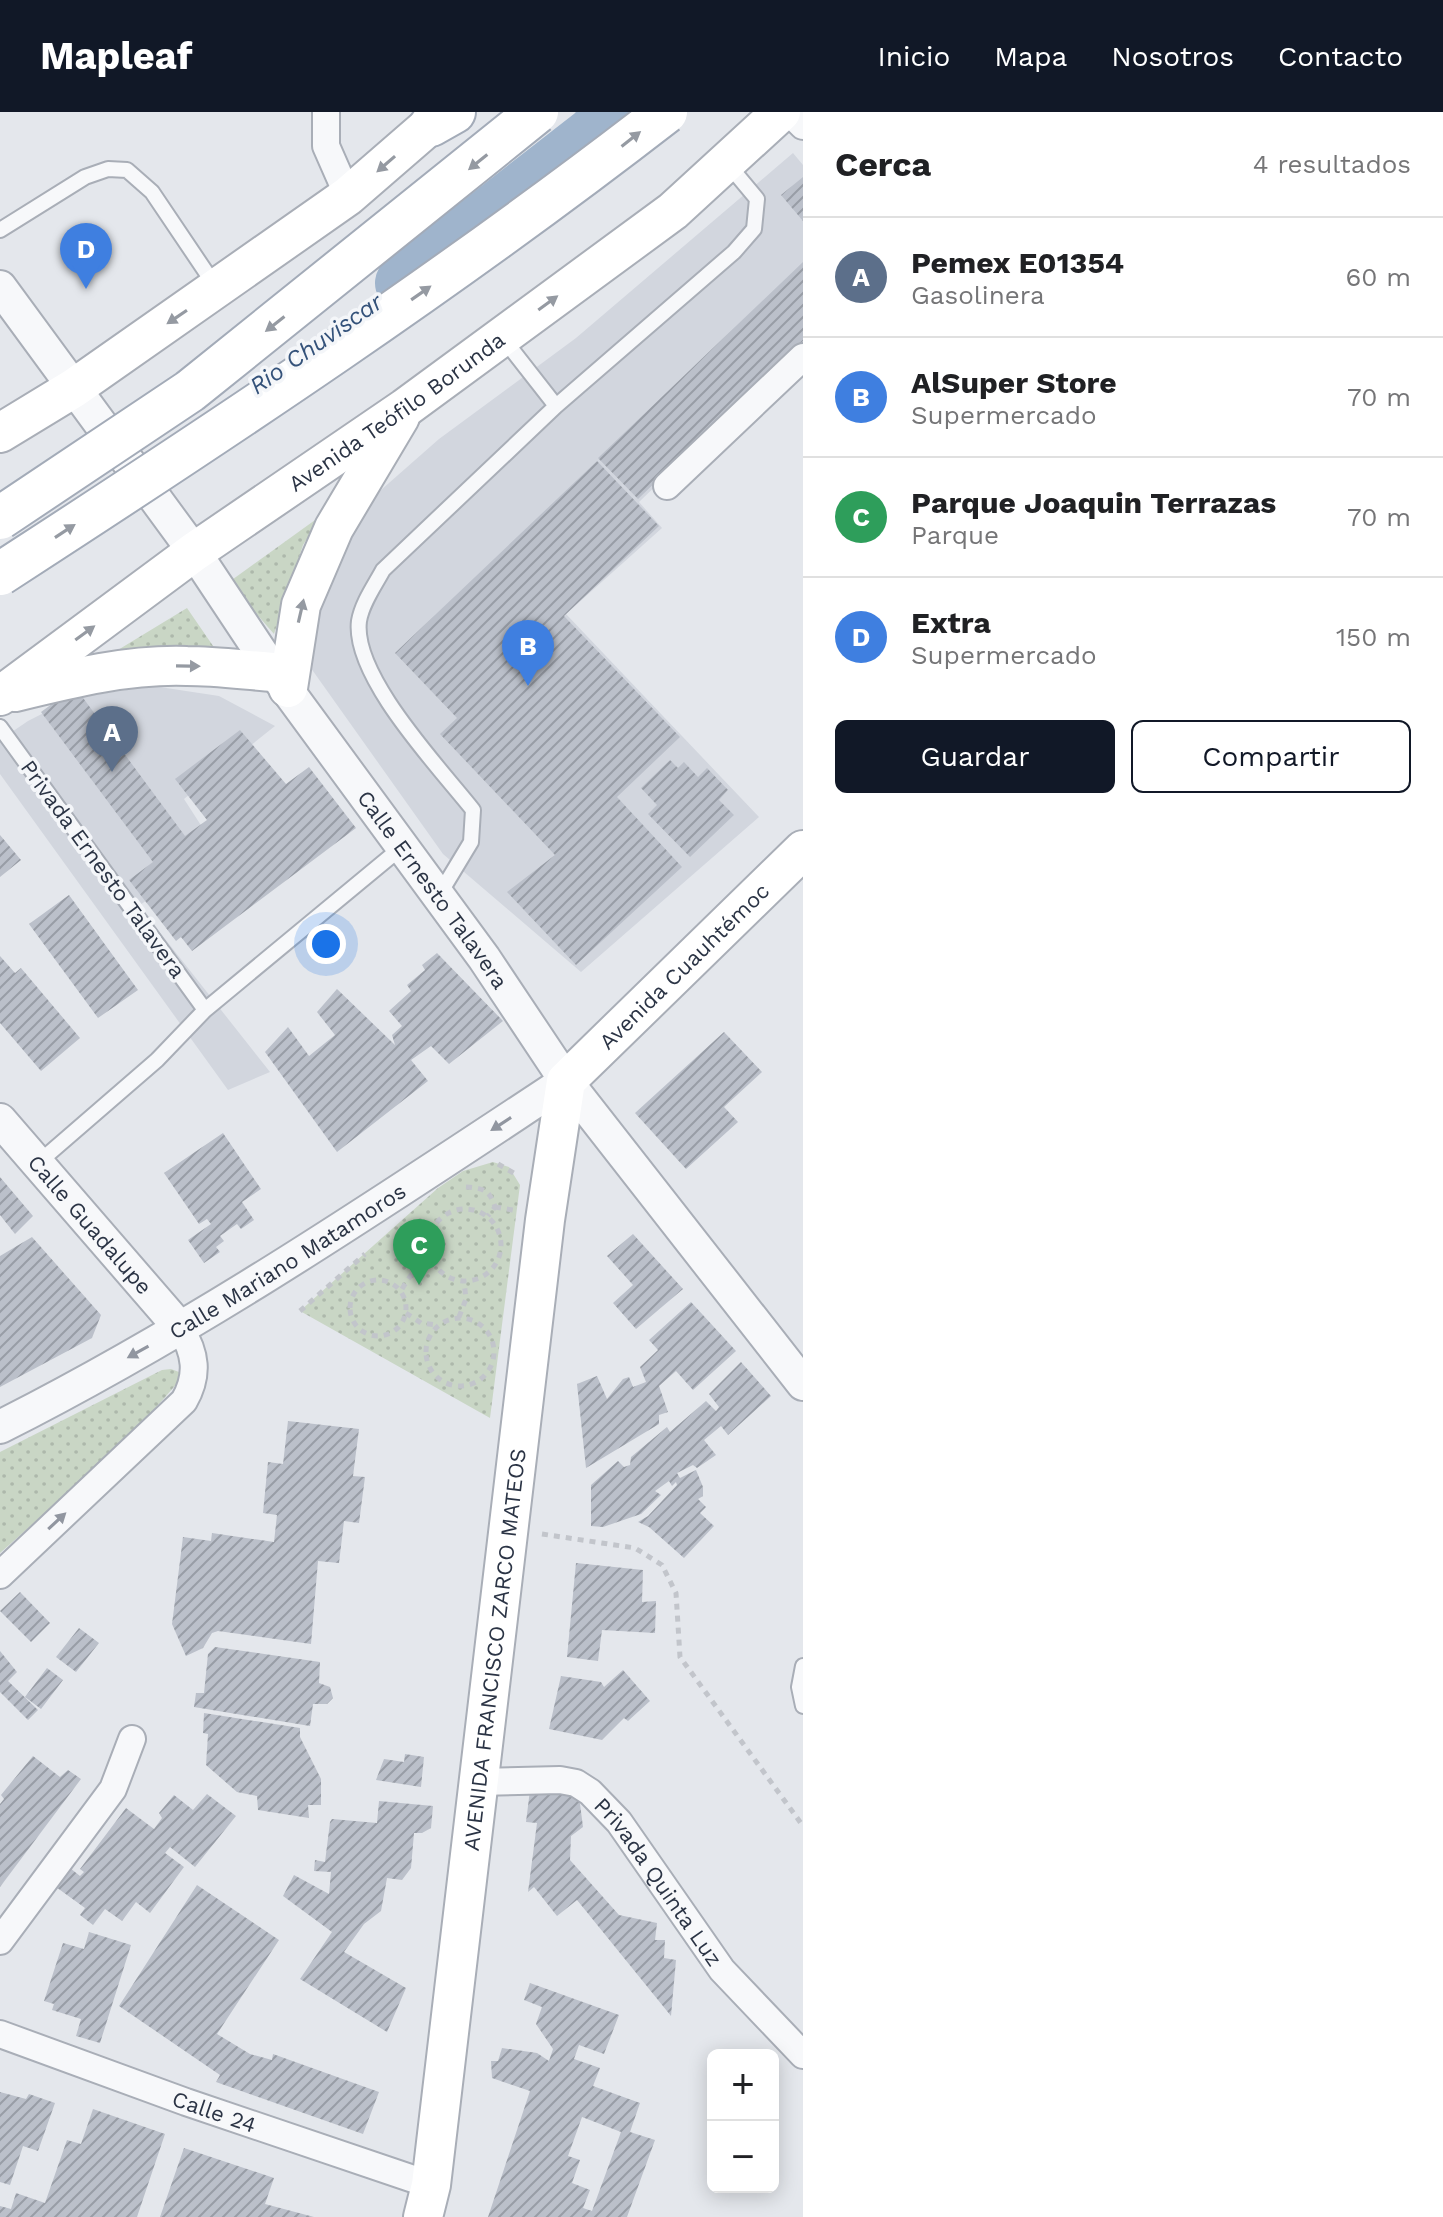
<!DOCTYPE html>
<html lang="es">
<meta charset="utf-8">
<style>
:root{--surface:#fff;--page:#f6f6f6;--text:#202124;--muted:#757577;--line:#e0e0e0;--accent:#111827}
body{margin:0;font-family:"Work Sans",sans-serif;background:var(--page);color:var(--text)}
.controls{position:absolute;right:24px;bottom:24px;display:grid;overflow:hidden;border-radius:12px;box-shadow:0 4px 20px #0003}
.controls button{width:72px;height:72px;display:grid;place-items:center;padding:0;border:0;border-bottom:2px solid var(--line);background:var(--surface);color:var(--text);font:40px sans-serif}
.you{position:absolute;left:326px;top:832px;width:28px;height:28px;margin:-20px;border:6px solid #fff;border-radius:50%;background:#1a73e8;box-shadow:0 0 0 12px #1a73e833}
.badge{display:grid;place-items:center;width:52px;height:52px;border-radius:50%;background:var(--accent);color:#fff;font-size:26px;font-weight:700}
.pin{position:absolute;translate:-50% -66px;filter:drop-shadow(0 2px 4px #0008)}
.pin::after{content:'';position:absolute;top:42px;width:28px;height:24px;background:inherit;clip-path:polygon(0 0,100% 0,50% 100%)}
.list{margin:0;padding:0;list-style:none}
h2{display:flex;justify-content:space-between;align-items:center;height:104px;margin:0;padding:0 32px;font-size:34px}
h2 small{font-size:26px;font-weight:400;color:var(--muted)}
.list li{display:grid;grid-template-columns:52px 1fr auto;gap:24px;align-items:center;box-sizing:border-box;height:120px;padding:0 32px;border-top:2px solid var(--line)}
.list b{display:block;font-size:30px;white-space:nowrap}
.list p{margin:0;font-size:26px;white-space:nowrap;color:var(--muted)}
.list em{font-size:26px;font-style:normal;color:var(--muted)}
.actions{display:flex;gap:16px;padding:24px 32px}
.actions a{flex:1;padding:18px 0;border:2px solid var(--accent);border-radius:12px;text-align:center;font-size:28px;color:var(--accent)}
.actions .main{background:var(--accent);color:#fff}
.map{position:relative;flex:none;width:803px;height:2105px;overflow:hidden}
header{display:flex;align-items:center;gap:48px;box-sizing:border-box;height:112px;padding:0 40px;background:var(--accent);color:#fff}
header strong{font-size:38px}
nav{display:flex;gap:44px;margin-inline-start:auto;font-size:28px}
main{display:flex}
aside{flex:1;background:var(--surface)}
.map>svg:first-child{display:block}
.built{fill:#d2d6de}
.park{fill:url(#park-dots)}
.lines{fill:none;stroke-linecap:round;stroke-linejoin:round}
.river{stroke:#9fb4cc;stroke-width:58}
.building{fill:url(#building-hatch);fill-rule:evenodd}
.service-casing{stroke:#a9aeb7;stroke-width:18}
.minor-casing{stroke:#a9aeb7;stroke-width:30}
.tertiary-casing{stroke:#a9aeb7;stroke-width:36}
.secondary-casing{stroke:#a9aeb7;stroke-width:42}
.primary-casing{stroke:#a3abb8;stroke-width:46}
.path{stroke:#c2c5cb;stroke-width:5;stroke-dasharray:6 6;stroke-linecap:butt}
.service{stroke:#f7f8fa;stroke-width:14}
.minor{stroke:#f7f8fa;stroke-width:26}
.tertiary{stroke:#f7f8fa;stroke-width:32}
.secondary{stroke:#fff;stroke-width:38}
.primary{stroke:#fff;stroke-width:42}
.primary-bridge-casing{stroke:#a3abb8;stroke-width:46;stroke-linecap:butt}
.primary-bridge{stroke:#fff;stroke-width:42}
.oneway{fill:#959aa2}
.oneway2{fill:#9196a0}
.labels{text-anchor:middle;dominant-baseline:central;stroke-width:7;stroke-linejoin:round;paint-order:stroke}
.street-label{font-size:22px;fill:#2b3445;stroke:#f4f6f9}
.water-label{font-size:24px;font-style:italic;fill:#34527a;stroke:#f4f6f9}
</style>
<header>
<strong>Mapleaf</strong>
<nav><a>Inicio</a><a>Mapa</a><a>Nosotros</a><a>Contacto</a></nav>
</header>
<main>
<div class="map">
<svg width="803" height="2105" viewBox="0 0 803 2105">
<defs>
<pattern id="park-dots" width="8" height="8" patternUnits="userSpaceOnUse" patternTransform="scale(2)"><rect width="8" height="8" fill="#c9d6c5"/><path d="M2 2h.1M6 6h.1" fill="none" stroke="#adb8ab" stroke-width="1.8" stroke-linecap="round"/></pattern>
<pattern id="building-hatch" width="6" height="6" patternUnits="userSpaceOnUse" patternTransform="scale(2)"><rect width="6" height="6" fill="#bbc0ca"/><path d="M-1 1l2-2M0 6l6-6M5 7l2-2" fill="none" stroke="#989da6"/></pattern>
</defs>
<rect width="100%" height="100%" fill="#e4e7ec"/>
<path class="built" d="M793,41l10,12v179l-164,158 23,26 -96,86 193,203 -178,155 -138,-118 -135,-190 7,-71 28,-57 38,-46 58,-51 137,-101z
M153,574l66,10 56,30 -91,73 31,48 -76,59 131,166 -42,18 -228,-316v-34l28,-19 45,-23z"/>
<path class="park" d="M322,403l-19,30 -29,89 -45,-52z
M187,496l35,51 -114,-3z
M493,1050l16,5 11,18 -30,233 -190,-107 138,-123 25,-17z
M171,1257l8,3 1,8c-54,64 -118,118 -180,173v-101l162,-82z"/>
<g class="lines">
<path class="river" d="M404,171l189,-147 24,-24"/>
</g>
<path class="building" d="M803,65v44l-22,-26z
M803,150v79l-165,158 -40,-41z
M597,349l62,65 -95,90 116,121 -63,60 65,70 -106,98 -69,-73 48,-37 -115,-121 17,-16 -62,-65z
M75,575l110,149 22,-16 -32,-41 65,-49 46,54 23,-17 47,61 -164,123 -11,-14 -5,4 -47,-61 24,-18 -112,-150z
M670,648l8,8 6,-6 14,15 9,-9 21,22 -9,10 15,15 -44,42 -42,-43 9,-9 -16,-17z
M0,723l21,25 -21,17z
M69,783l69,95 -40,28 -69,-94z
M437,841l66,68 -54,43 -18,-18 -20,14 17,21 -91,71 -72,-100 23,-25 21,29 26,-21 -18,-23 20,-23 58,56 -3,-10 10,-9 -13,-15 22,-20 -4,-6 18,-15 -3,-5z
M0,844l15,17 6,-5 59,70 -39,33 -41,-48z
M724,920l38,40 -38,35 14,15 -52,47 -51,-56z
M223,1021l38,56 -19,13 12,18 -13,9 -4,-5 -17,12 4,5 -8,6 4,5 -16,11 -16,-23 23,-16 -4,-5 -8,5 -35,-51z
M0,1065l33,39 -18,18 -15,-19z
M633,1122l50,55 -47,40 -23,-26 20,-18 -26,-29z
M32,1125l69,78 -9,23 -92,49v-131z
M691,1190l45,49 -43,39 -17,-19 -17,15 9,26 -9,3v9l-73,44 -9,-84 20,-8 10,23 16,-20 6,-2 4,10 13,-5 -6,-15 18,-17 -9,-10z
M741,1250l30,34 -43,39 -7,-9 -17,14 12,15 -19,13 -4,-3 -16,8 3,5 16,-8 7,17v9l-5,3 8,8 -6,6 14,13 -30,32 -35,-31 -11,-5 10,-6 29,-31 -1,-3 -4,4 -3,-5 -14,10 6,4 -20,19 -38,13 -12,-1v-41l27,-24 6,6 6,-2 1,-8 36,-30 3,5 36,-31 10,10 3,-4 -10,-13z
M288,1309l71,8 -6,47 12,1 -6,46 -15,-2 -5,42 -21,-2 -7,83 -93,-13 -6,2 -9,15 -17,8 -14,-32 11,-87 28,4 1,-8 62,9 3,-27 -14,-2 5,-51 15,2z
M576,1451l67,7 -1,32 14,-1 -1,32 -53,-3 -4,31 -31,-4z
M20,1480l30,31 -19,19 -31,-31z
M79,1516l20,15 -23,29 -20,-15z
M215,1535l105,15 -1,21 11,4 3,11 -6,6h-14l-3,22 -116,-19 2,-14h8l4,-39z
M0,1539l17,21 -9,9 30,29 -10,10 -28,-28z
M47,1556l16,12 -22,29 -16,-12z
M623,1558l27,31 -22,20 -4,-3 -22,22 -53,-11 12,-53 40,6 3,5z
M204,1601l96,15v9l21,42v26h-13l1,13 -51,-8 -1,-14 -20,-4 -31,-27 2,-31 -5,-1z
M405,1642l19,3 -3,30 -45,-7 8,-21 20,3z
M33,1644l27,21 8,-7 13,9 -81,108v-83l4,-5 -3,-4z
M530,1678l49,6 4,31 -12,9 -1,24 49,55 38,8 -2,17h10l-1,18 12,2 -5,56 -94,-116 -20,16 -23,-29 -6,5 9,-69 -11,-1z
M207,1682l29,22 -41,51 -25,-20 -5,6 19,14 -34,46 -14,-11 -14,19 -17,-12 -12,16 -13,-10 5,-7 -29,-21 14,-19 10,8 4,-4 -4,-3 46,-61 28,21 8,-11 -3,-5 15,-18 19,15z
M379,1689l54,5 -2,22 -9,5h-8l-3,35 -9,12 -15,-2 -6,33 -17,13 -20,28 62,36 -19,44 -87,-53 32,-47 -49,-36 11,-21 35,19 2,-22 -17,-1 1,-11 10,2 5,-40 2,-3 45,4z
M197,1773l82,55 -62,94 33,20 22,6 1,-6 106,38 -16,42 -147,-52 4,-7 -101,-69z
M89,1820l42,13 -31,98 -24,-7 5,-17 -29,-9 2,-6 -10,-3 19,-58 21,6z
M530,1871l89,32 -15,39 -25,-9 -5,14 26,9 -7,18 47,17 -10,29 25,8 -28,77h-139l42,-126 -38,-13 -1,-17h7l4,-13 35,5 12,8 4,-12 -17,-25 6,-17 -18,-7zM582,2005l39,15 -29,79 -9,-3 7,-18 -18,-7 8,-23 -12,-4z
M0,1980l26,7 3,-5 26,9 -17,48 -15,-5 -13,39 -10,-3z
M93,1997l72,25 -28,83h-137v-11l11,3 5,-16 29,10 22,-63 14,4z
M184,2036l90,30 -9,26 49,13h-154z"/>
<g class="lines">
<defs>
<path id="service" d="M0,118l85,-53 23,-8 19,1 25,22 64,95
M502,225l54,69
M0,615l205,283
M439,783l32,-53 2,-32c-34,-43 -121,-134 -114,-189 3,-18 16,-36 24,-51l173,-164 178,-154 20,-23 3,-30 -30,-36
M38,1051l119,-103 48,-50 197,-163
M803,1554l-4,21 4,19"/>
<g id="minor">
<path d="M326,0v34l22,50"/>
<path d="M789,0l14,14"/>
<path d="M667,374l136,-129"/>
<path d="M0,1463l184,-174c15,-26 12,-48 -4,-73"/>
<path id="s1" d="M478,1670l82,-2 16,3 14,9 29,30 103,148 81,85"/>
<path d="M0,1829l113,-152 19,-50"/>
<path id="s2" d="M0,1922l186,68 245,83"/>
</g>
<g id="tertiary">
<path id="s3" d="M0,175l193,263 81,122 210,286 82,123 237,303"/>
<path id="s4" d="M0,1008l180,208"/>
<path id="s5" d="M0,1315c198,-100 381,-224 566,-346"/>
</g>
<g id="secondary">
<path d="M0,321l74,-45 274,-192 97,-84"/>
<path d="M288,576l13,-83 33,-77 66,-111"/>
<path d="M15,580c57,-14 114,-28 172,-26 29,0 58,4 87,6"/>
<path id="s6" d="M0,584l194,-144 211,-144 268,-197 108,-99"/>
<path id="s7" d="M423,2105l8,-32 114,-965 21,-139 237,-231"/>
</g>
<path id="primary" d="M431,13l23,-13"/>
</defs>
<use href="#service" class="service-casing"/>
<use href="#minor" class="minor-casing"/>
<use href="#tertiary" class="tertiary-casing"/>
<use href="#secondary" class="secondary-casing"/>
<use href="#primary" class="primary-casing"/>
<path class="path" d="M498,1052l19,11
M466,1075c17,1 24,3 29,20l-7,9
M495,1095l18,3
M429 1133a36 36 0 1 1 72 0a36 36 0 1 1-72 0Z
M350 1196a28 28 0 1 1 56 0a28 28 0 1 1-56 0Z
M402,1177c9,-15 14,-23 32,-26
M300,1199l65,-57
M406,1201l15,10 16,2
M459,1205l7,-18 -2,-18
M426 1240a34 34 0 1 1 68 0a34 34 0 1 1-68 0Z
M542,1422l93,14 27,17 14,28 4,64 123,169"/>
<use href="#service" class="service"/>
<use href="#minor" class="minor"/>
<use href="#tertiary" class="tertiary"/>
<use href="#secondary" class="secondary"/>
<use href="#primary" class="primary"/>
<defs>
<path id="primary-bridge" d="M0,406l190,-127 347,-279
M0,462c227,-147 452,-296 666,-462"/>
</defs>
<use href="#primary-bridge" class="primary-bridge-casing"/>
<use href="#primary-bridge" class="primary-bridge"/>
</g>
<defs><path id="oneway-solid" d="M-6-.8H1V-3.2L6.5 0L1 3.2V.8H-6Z" transform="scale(2)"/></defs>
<g class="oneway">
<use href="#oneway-solid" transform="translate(631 27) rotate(-38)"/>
<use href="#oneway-solid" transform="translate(478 50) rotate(141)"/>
<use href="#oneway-solid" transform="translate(386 52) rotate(139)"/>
<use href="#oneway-solid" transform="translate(421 181) rotate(-35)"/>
<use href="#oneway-solid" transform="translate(548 191) rotate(-36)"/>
<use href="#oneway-solid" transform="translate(177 205) rotate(146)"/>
<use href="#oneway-solid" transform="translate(275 212) rotate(142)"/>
<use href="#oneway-solid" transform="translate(65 419) rotate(-33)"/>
<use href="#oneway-solid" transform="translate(301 499) rotate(-77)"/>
<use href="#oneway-solid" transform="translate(85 521) rotate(-36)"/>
<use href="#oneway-solid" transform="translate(188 554) rotate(1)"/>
</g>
<g class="oneway2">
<use href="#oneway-solid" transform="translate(501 1012) rotate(147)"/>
<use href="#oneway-solid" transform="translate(138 1240) rotate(151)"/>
<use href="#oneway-solid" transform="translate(57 1409) rotate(-43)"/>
</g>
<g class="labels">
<g class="street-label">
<text stroke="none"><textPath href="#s6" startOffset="488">Avenida Teófilo Borunda</textPath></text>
<text transform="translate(103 757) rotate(54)">Privada Ernesto Talavera</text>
<text stroke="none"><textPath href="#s3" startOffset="742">Calle Ernesto Talavera</textPath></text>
<text stroke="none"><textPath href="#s7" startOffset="1310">Avenida Cuauhtémoc</textPath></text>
<text stroke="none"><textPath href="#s4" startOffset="138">Calle Guadalupe</textPath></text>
<text stroke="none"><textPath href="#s5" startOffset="332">Calle Mariano Matamoros</textPath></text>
<text stroke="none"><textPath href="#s7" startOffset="572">AVENIDA FRANCISCO ZARCO MATEOS</textPath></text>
<text stroke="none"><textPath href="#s1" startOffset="228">Privada Quinta Luz</textPath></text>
<text stroke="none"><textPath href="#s2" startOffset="228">Calle 24</textPath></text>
</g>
<g class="water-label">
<text transform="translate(316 232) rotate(-35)">Rio Chuviscar</text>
</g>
</g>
</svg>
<div class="controls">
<button>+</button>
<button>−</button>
</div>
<div class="you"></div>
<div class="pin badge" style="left:112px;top:660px;background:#5c6f8a">A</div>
<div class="pin badge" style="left:528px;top:574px;background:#3f7fe0">B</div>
<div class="pin badge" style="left:419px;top:1173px;background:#2e9e5b">C</div>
<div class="pin badge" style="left:86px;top:177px;background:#3f7fe0">D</div>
</div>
<aside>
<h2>Cerca<small>4 resultados</small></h2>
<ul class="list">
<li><span class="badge" style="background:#5c6f8a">A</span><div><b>Pemex E01354</b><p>Gasolinera</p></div><em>60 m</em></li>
<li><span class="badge" style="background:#3f7fe0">B</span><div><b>AlSuper Store</b><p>Supermercado</p></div><em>70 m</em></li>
<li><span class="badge" style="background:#2e9e5b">C</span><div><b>Parque Joaquin Terrazas</b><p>Parque</p></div><em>70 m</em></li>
<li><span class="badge" style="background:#3f7fe0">D</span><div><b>Extra</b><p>Supermercado</p></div><em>150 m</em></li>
</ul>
<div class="actions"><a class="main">Guardar</a><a>Compartir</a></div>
</aside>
</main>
